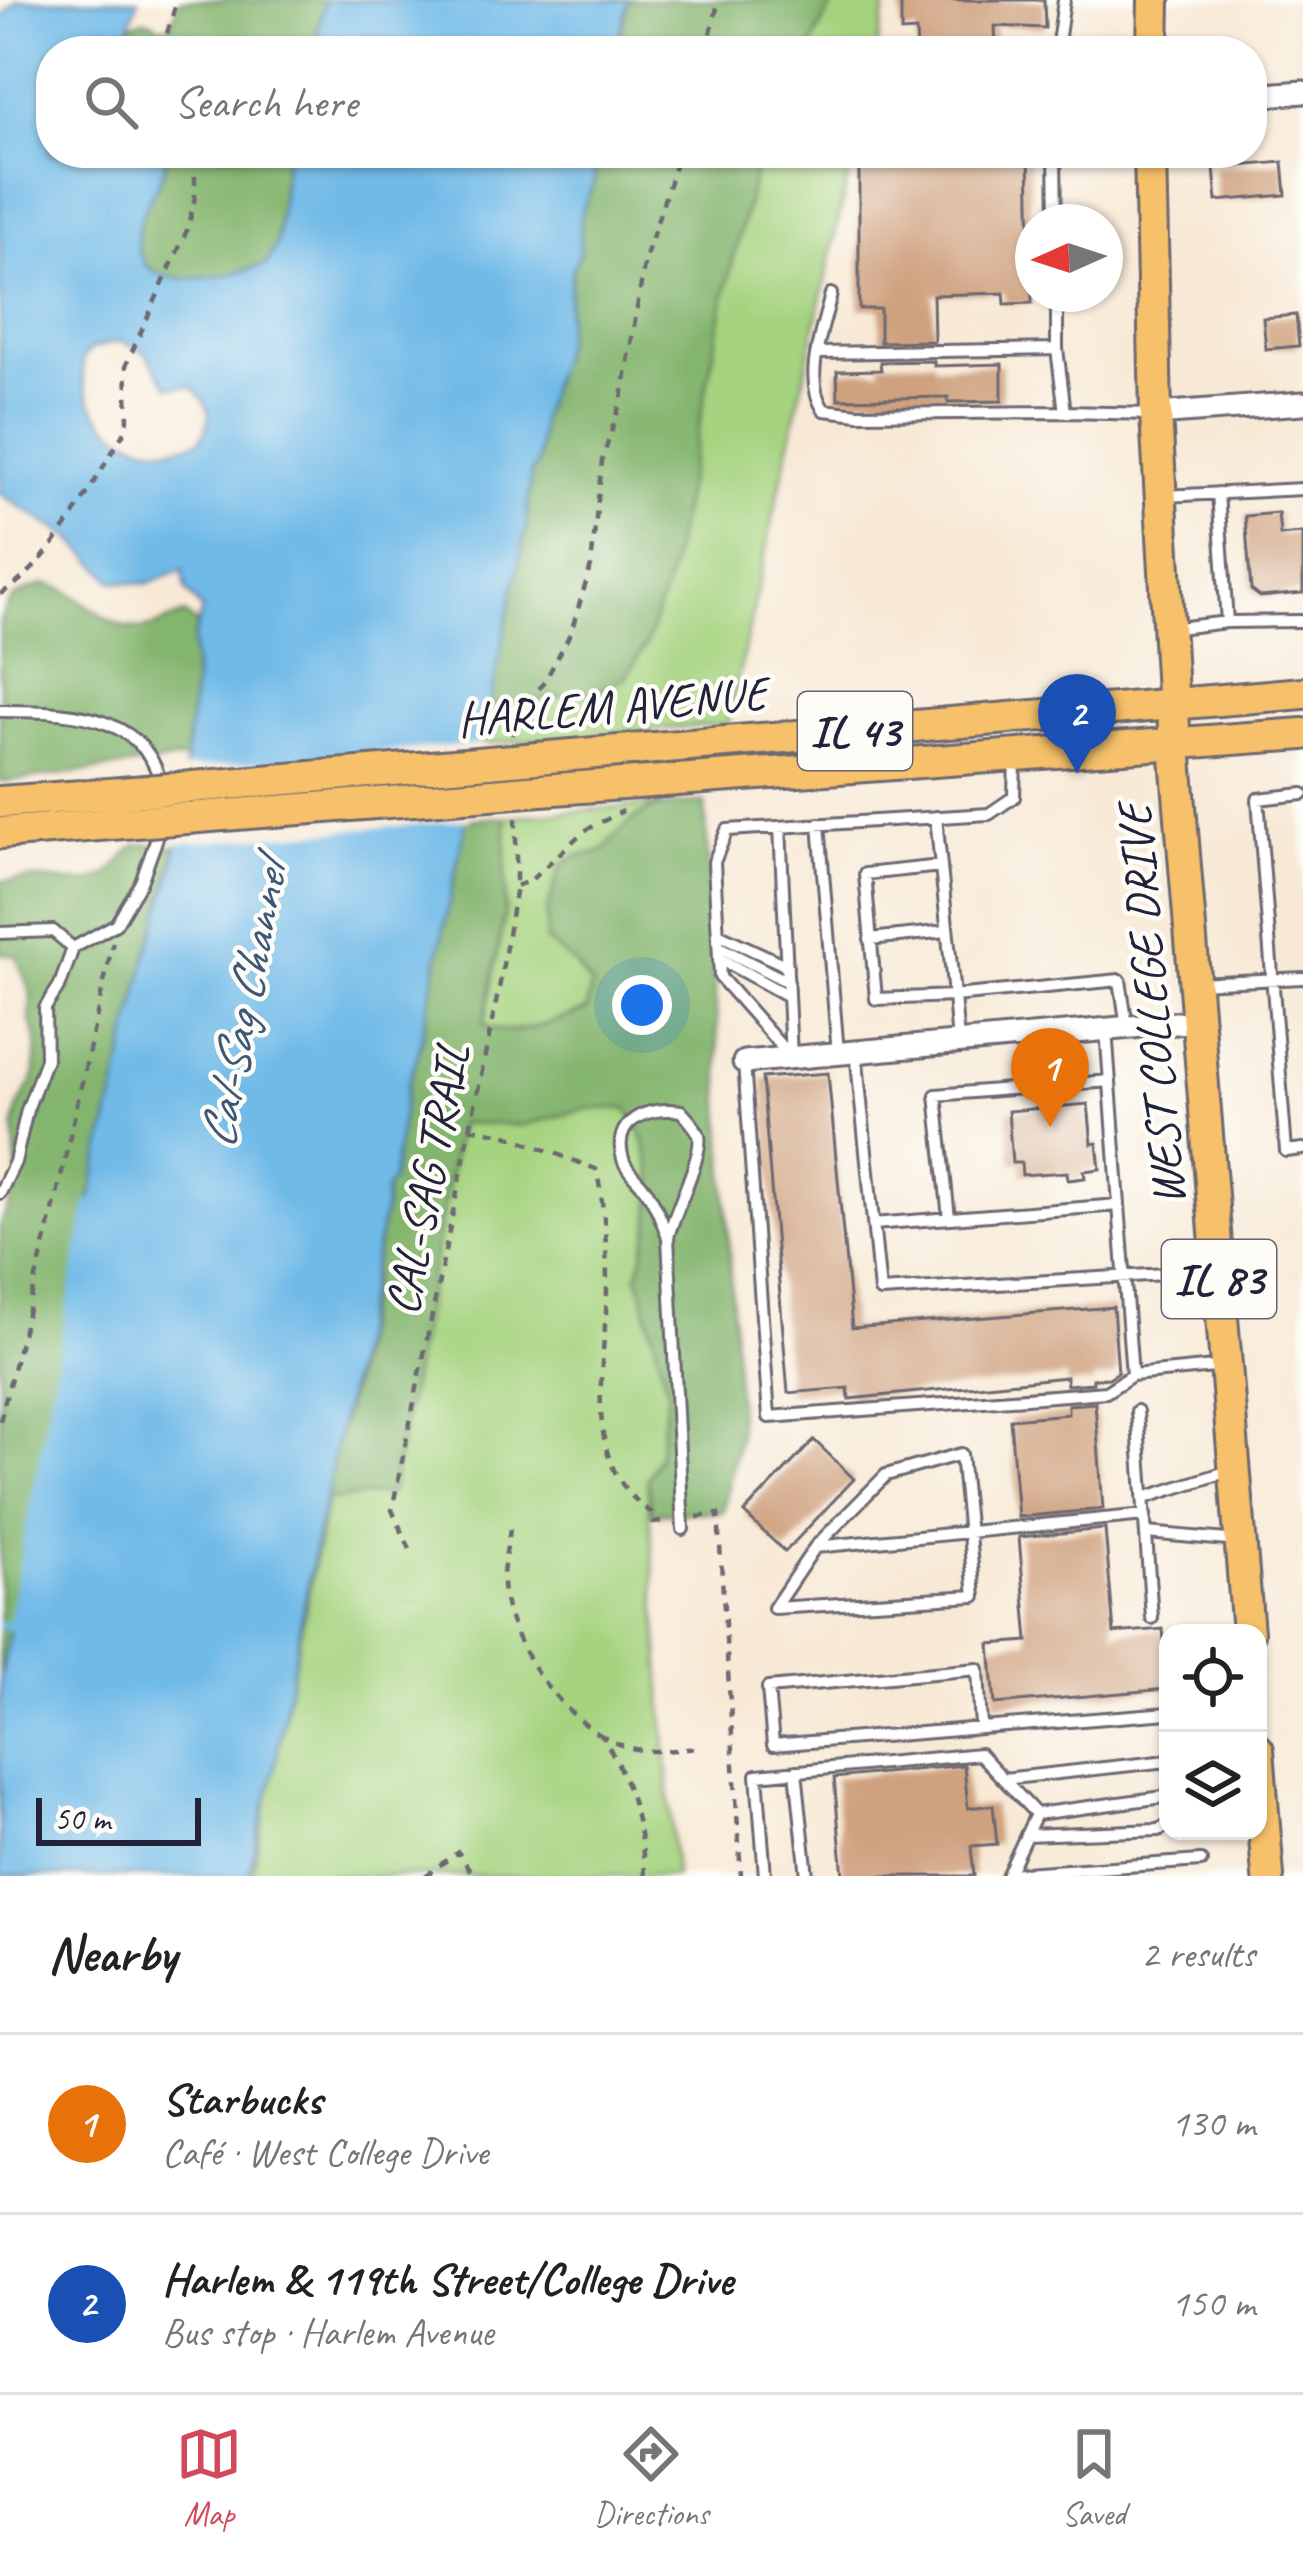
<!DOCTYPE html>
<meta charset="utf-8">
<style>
:root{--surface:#fff;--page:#f2f2f2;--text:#222;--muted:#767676;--line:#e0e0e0;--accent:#d1495b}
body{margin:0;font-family:Caveat,sans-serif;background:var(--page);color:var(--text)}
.controls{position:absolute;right:36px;bottom:36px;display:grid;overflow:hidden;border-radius:24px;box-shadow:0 3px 9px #0004}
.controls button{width:108px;height:108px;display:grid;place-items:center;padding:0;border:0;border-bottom:3px solid var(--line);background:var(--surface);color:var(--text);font:60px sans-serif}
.compass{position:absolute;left:1015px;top:204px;width:108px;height:108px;border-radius:50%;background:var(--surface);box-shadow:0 3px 9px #0004;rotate:267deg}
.scale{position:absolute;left:36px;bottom:30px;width:165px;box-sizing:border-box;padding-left:12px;border:6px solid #22223b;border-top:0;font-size:33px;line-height:42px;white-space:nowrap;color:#22223b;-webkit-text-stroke:9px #fdfcf7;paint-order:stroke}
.you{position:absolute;left:642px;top:1005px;width:42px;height:42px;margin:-30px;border:9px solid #fff;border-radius:50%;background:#1a73e8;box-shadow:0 0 0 18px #1a73e833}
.badge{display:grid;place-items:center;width:78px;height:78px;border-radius:50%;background:var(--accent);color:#fff;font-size:39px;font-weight:700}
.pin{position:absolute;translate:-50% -99px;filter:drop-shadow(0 3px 6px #0008)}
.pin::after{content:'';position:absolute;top:63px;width:42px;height:36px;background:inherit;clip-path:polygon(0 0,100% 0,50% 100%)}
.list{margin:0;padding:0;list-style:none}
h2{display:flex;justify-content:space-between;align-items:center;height:156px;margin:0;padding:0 48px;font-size:51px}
h2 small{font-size:39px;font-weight:400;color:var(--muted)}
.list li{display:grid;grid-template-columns:78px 1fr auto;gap:36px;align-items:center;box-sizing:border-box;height:180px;padding:0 48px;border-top:3px solid var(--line)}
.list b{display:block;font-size:45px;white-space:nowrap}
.list p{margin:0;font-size:39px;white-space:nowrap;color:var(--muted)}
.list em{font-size:39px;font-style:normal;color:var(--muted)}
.icon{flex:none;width:66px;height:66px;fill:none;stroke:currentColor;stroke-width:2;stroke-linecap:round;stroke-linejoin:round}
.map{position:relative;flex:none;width:1303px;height:1876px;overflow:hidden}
.search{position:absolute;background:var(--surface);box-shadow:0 3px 9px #0004;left:36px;right:36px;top:36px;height:132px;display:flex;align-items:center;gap:30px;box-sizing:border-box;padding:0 42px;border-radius:48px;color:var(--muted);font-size:45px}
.sheet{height:516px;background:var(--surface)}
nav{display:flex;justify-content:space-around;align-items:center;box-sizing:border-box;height:168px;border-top:3px solid var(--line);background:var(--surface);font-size:33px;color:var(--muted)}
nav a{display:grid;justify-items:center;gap:6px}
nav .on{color:var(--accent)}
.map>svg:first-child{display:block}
.green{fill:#a6d37f;stroke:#647a5d;stroke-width:3}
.forest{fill:#84b56e;stroke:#536c54;stroke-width:3}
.water{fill:#6fbae8;stroke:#486e92;stroke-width:3;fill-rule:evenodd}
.pier{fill:#f8e9d6}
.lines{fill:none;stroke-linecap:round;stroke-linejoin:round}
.stream{stroke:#6fbae8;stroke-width:6}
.building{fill:#cfa17f}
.lane-casing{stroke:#6d6871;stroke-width:16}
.street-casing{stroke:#6d6871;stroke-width:27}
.primary-casing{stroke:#6d6871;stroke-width:36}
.path{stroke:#6d6871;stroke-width:4.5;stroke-dasharray:9 9;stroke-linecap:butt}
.lane{stroke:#fff;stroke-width:10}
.street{stroke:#fff;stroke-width:21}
.primary{stroke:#f6c16b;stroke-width:30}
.primary-bridge-casing{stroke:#6d6871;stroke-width:36;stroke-linecap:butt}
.primary-bridge{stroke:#f6c16b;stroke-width:30}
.labels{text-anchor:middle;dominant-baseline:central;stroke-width:9;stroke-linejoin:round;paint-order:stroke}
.shield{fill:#fdfcf7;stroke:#646373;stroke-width:3}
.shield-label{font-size:45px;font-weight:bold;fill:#22223b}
.street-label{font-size:48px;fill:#22223b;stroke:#fdfcf7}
.water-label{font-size:51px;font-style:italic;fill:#3d5778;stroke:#fdfcf7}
</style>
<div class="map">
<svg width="1303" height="1876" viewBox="0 0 1303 1876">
<rect width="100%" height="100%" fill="#fdfcf7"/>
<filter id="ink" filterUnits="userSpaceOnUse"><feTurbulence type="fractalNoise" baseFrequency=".00833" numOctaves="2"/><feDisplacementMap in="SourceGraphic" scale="24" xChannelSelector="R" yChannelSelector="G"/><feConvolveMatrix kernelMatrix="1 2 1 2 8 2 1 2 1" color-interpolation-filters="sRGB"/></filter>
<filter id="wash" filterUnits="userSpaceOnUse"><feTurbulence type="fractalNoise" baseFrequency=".004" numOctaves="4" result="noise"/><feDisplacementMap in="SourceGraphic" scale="48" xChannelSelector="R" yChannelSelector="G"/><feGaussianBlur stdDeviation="2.7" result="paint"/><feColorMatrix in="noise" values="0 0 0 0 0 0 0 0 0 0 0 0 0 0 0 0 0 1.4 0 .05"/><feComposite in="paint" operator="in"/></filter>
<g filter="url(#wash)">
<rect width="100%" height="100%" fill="#f8e9d6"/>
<path class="green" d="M834,0h53l-11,51h-67z
M760,153h93l-125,571 -245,20 7,-37 107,-16 29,-14 21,-35 21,-63 60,-299z
M663,804c-28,9 -43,26 -61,48l-25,4 -31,85 28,22 17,22 -4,26c-30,9 -74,29 -103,14l21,-114 1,-94z
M628,1108l14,25 11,43 -3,51 -12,48 30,116 -10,67 -11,22 28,396h-423l75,-376 64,-8 68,-369 65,2 61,-16z"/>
<path class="forest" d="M180,0h145l-12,51h-184v-24c12,-8 18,-10 30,0h11z
M629,0h205l-25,51h-194z
M166,153h120l-9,90 -10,21c-39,13 -147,39 -127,-42 6,-25 27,-42 26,-69z
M596,153h164l-32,127 -60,299 -21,63 -21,35 -29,14 -107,16 3,-33 33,-146 5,-56 7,-8 3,-47 23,-76 8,-70 8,-19v-36l14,-33z
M46,584c35,6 58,45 94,45 16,0 30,-11 45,-15l13,12 -5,16 1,41 -8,76 -186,23v-161c8,-26 22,-29 46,-37z
M705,803l34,632 -16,77 -71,1 -5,-34 11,-21 10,-67 -30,-116 12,-48 3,-51 -11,-43 -15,-25 -42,1 -61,16 -65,-2 -68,370 -64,7 6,-47 17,-61 35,-186v-15l22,-105 11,-31 47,-235 41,-3 -1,94 -21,114c29,16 74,-5 103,-15l4,-25 -17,-22 -28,-22 1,-30 14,-46 16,-9 25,-4c34,-42 49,-48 103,-49z
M138,844l38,3 -87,357 -89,478v-457l18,-41 -4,-58 5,-21 15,-26 2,-19 1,-20 -7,-18 1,-28 -15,-38 -16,-3v-72c13,0 26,-2 38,-2 27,0 50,12 74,-8 10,-8 13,-19 26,-27z"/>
<path class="water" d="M17,0h121l-9,27v24h-78v102h115c1,27 -20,44 -26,69 -20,81 88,55 127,42l10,-21 9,-90h310l-2,29 -14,34v36l-8,19 -8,70 -23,76 -3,47 -7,8 -5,56 -108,527 -11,31 -15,94 -7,11v15c-16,79 -31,158 -49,236 -6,28 -7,55 -17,81l-45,248 -26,105h-248v-194l89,-478 58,-249 27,-88 20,-184 -1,-41 9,-32 -16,-20 -3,-20 -36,14 -34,-3 -41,-42 -72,-45v-474zM119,341l25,10 25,36 22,-1c20,19 24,30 9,54 -58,26 -123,-18 -117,-82l8,-9z
M325,0h304l-14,51h-302z"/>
<path class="pier" d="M486,743l-16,77 -299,24 8,-75z"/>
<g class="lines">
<path class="stream" d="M0,1624l10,4 79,-424"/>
</g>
<g id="blocks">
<path class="building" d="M901,0h143l1,28 -50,-2 1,25h-79l-1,-20 -15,1z
M859,153h170l3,150 -27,1 -1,-11 -71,2 1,46 -54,1v-33h-21z
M1283,162l3,33 -69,6 -3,-33z
M1296,315l3,31 -33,3 -3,-31z
M934,361v5l68,-2v37l-54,1v-5l-110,2 -1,-28 44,-1 -1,-8z
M1278,513l2,22 23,-2v60l-43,4 -9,-7 -6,-74z
M828,1073l24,255 261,-21 5,65 -9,6 -16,1v4l-26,2 -1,-8 -217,22 -1,-11 -60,5 -26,-315z
M1088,1104l4,40 5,-1 3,26 -16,2 1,7 -17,2 -1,-8 -45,3 -1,-12h-9l-4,-52z
M1095,1403l8,106 -85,8 -8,-98 58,-5v-9z
M814,1440l40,39 -69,73 -41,-39z
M1105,1529l9,104 49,-4 5,60 -173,15 -5,-60 38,-3 -9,-104z
M964,1765l4,43 25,-3 4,39 -26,2 3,30h-131l-9,-98z"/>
</g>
</g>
<g filter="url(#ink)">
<use href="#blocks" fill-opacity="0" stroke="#6d6871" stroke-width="3"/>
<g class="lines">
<defs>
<path id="lane" d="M1057,51l7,-51
M1055,153l1,69
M831,294c-8,35 -29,85 -7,116l34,4 207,-2
M1057,294v55l8,63 88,2
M819,353l238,-4
M1218,493l9,129
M1164,496l139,-7
M1169,629l58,-7 76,-1
M0,711c61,0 144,0 161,73
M1303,794l-45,5 28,352 17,-2
M936,817l18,179 -78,3 -11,-125 76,-8
M819,824l19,229
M780,827l11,230
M0,933l53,-2 20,17
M718,934l69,32
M870,939l77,-8
M719,947l69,35
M720,959l68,37
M1198,983l105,-5
M1106,1029l13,176
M958,1042l-4,-46 166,-16 7,47
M856,1052l24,239 335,-20
M789,1055l-69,-78 -6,-115 13,-32 262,-16 25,-17 1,-41
M744,1062l25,355 337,-25 26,-17 93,-9
M0,1193l15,-31 12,-52 19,-51 -1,-51 15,-23 13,-37 43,-24 25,-42 20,-55
M949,1218l-13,-123 174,-14
M873,1224l246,-19 13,170
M668,1237c-6,-14 -11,-31 -20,-44 -7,-11 -19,-19 -24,-31 -15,-42 24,-56 57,-51 5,6 15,16 18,24 5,18 -25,78 -31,102l15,292
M1137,1411l15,207
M1144,1498l88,-28
M1147,1533l92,8
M815,1547l71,-72 75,-21 14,142 -201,12 41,-61 330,-32
M981,1728l-3,-59 -210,19 5,57 395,-32
M796,1771l11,105
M1003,1779l165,-18
M1036,1814l128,-17 4,3
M1026,1835l133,-5 9,-5
M1008,1874l193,-13
M765,1876l-8,-101 223,-21 56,60
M1007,1876l29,-62"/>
<path id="street" d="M1252,96l51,-4
M1156,414l147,-11
M744,1062l454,-41"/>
<path id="primary" d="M1153,51l1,-51
M1150,153l6,261 19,331 73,888
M537,758l766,-65
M541,790l762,-56
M0,802l109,-8
M0,833l111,-9
M1258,1750l10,126"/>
</defs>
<use href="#lane" class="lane-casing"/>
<use href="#street" class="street-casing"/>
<use href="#primary" class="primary-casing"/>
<path class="path" d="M168,51l-2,-14 11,-37
M706,51l13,-51
M0,594c52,-28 93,-113 125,-163l3,-11 -2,-55 62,-137 7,-31v-44
M512,735l7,-19 26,-35 26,-49 20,-66 11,-105 20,-63 23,-138 34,-107
M516,886l14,-5 54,-50 39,-20
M470,1128l34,6 92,35c9,37 11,82 11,120 -1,76 -30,175 45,224l1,10 15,-2
M0,1421l56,-222 57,-257
M697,1517l21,-3 23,362
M510,1529c-2,17 -8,38 -7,55 3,56 53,125 99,152
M410,1549l-18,-39 108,-527 16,-97v-71
M425,1876l33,-24 16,24
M645,1876c-3,-49 -16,-99 -43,-140 32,19 58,16 94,12"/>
<use href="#lane" class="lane"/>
<use href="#street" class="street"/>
<use href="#primary" class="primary"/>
<defs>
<path id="primary-bridge" d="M109,794l428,-36
M111,824l430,-34"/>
</defs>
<use href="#primary-bridge" class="primary-bridge-casing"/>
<use href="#primary-bridge" class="primary-bridge"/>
</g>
</g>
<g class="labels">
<g class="shield">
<rect x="798" y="692" width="114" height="78" rx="9"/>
<rect x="1162" y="1240" width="114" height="78" rx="9"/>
</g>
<g class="shield-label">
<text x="855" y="731">IL 43</text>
<text x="1219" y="1279">IL 83</text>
</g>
<g class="street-label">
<text transform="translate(612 706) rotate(-5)">HARLEM AVENUE</text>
<text transform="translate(1151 1005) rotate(-95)">WEST COLLEGE DRIVE</text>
<text transform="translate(427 1179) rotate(-79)">CAL-SAG TRAIL</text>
</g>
<g class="water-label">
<text transform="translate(243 1006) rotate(-79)">Cal-Sag Channel</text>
</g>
</g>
</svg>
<div class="controls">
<button><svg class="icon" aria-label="locate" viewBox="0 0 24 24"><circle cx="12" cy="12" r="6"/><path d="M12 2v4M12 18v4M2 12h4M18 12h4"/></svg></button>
<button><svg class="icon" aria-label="layers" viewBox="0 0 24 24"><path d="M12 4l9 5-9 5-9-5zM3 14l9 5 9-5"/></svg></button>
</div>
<svg class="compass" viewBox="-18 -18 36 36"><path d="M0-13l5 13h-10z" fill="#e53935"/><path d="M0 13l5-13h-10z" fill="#767676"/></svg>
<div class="scale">50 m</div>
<div class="you"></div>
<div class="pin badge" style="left:1050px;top:1127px;background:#e8710a">1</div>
<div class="pin badge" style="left:1077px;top:773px;background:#1a4fb4">2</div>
<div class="search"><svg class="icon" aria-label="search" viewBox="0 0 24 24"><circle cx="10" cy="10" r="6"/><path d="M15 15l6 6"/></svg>Search here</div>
</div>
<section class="sheet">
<h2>Nearby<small>2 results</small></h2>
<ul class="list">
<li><span class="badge" style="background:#e8710a">1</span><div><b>Starbucks</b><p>Café · West College Drive</p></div><em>130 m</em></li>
<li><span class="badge" style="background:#1a4fb4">2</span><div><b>Harlem &amp; 119th Street/College Drive</b><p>Bus stop · Harlem Avenue</p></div><em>150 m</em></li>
</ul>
</section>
<nav>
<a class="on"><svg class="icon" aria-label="map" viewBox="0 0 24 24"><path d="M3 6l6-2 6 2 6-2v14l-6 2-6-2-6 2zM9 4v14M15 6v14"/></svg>Map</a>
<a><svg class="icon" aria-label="directions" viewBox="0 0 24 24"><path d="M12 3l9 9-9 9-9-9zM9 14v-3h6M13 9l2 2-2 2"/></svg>Directions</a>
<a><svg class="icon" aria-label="saved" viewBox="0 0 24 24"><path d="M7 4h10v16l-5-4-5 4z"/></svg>Saved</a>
</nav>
